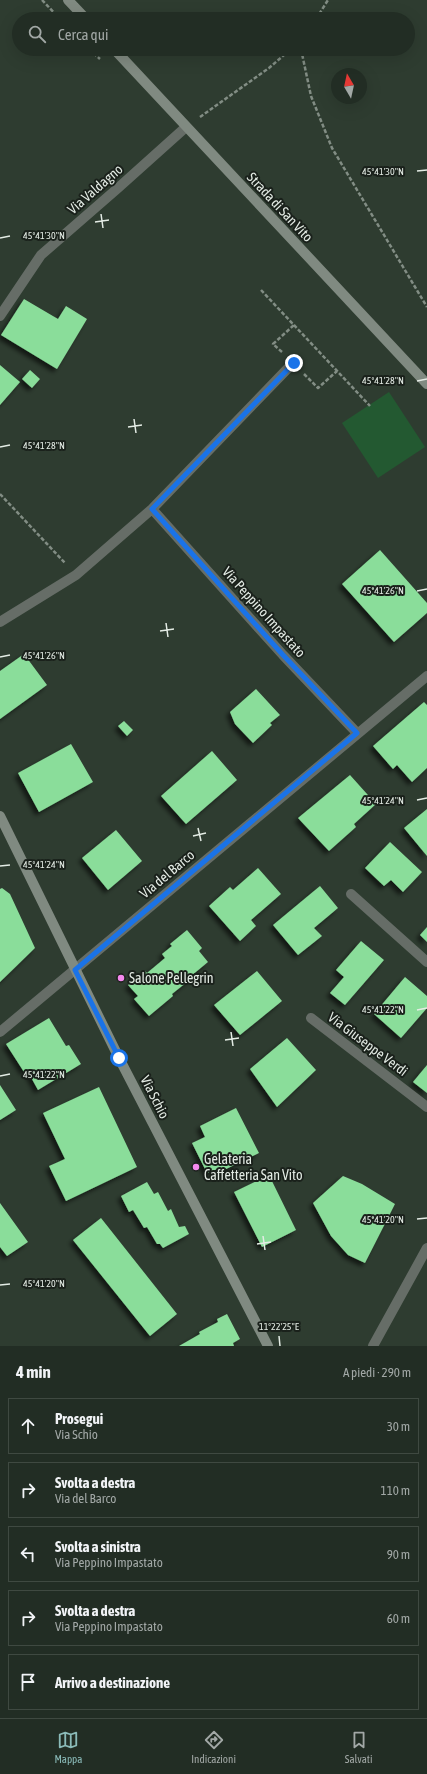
<!DOCTYPE html>
<html lang="it">
<meta charset="utf-8">
<style>
:root{--surface:#222d24;--page:#2e3931;--text:#f1f3f6;--muted:#a2a8a6;--line:#3f4941;--accent:#8bbbb9}
body{margin:0;font-family:"Asap Condensed",sans-serif;background:var(--page);color:var(--text)}
.compass{position:absolute;left:331px;top:68px;width:36px;height:36px;border-radius:50%;background:var(--surface);box-shadow:0 4px 16px #0002;rotate:351deg}
.stop{position:absolute;width:12px;height:12px;margin:-9px;border:3px solid #1a73e8;border-radius:50%;background:#fff}
.stop.end{background:#1a73e8;border-color:#fff;box-shadow:0 1px 4px #0008}
.list{margin:0;padding:0;list-style:none}
h2{display:flex;justify-content:space-between;align-items:center;height:52px;margin:0;padding:0 16px;font-size:17px}
h2 small{font-size:13px;font-weight:400;color:var(--muted)}
.list li{display:grid;grid-template-columns:26px 1fr auto;gap:12px;align-items:center;box-sizing:border-box;height:56px;margin:0 8px 8px;padding:0 8px;border:1px solid var(--line);border-radius:0px}
.list b{display:block;font-size:15px;white-space:nowrap}
.list p{margin:0;font-size:13px;white-space:nowrap;color:var(--muted)}
.list em{font-size:13px;font-style:normal;color:var(--muted)}
.icon{flex:none;width:22px;height:22px;fill:none;stroke:currentColor;stroke-width:2;stroke-linecap:round;stroke-linejoin:round}
.map{position:relative;flex:none;width:427px;height:1346px;overflow:hidden}
.search{position:absolute;background:var(--surface);box-shadow:0 4px 16px #0002;left:12px;right:12px;top:12px;height:44px;display:flex;align-items:center;gap:10px;box-sizing:border-box;padding:0 14px;border-radius:22px;color:var(--muted);font-size:15px}
.sheet{height:372px;background:var(--surface)}
nav{display:flex;justify-content:space-around;align-items:center;box-sizing:border-box;height:56px;border-top:1px solid var(--line);background:var(--surface);font-size:11px;color:var(--muted)}
nav a{display:grid;justify-items:center;gap:2px}
nav .on{color:var(--accent)}
.map>svg:first-child{display:block}
.green{fill:#235931}
.building{fill:#8add9a;filter:url(#shadow)}
.lines{fill:none;stroke-linecap:round;stroke-linejoin:round}
.path{stroke:#828d84;stroke-width:2.5;stroke-dasharray:4 2;stroke-linecap:butt}
.street{stroke:#666d67;stroke-width:10}
.secondary{stroke:#808a81;stroke-width:10}
.route{stroke:#1a73e8;stroke-width:5}
.ticks{fill:none;stroke:#e3ebe4;stroke-width:1.5}
.poi-dot{fill:#f589ee;stroke:#1a211b;stroke-width:1.5}
.labels{text-anchor:middle;dominant-baseline:central;stroke-width:4;stroke-linejoin:round;paint-order:stroke}
.street-label{font-size:14px;fill:#e3ebe4;stroke:#1a211b}
.poi-label{font-size:14px;fill:#e3ebe4;stroke:#1a211b;text-anchor:start}
.ticks-label{font-size:10px;text-anchor:middle;fill:#e3ebe4;stroke:#1a211b;stroke-width:4;stroke-linejoin:round;paint-order:stroke}
</style>
<div class="map">
<svg width="427" height="1346" viewBox="0 0 427 1346">
<defs>
<filter id="shadow"><feDropShadow dx="-3.5" dy="3.5" stdDeviation="2" flood-color="#0009"/></filter>
</defs>
<rect width="100%" height="100%" fill="#2e3c30"/>
<path class="green" d="M389,392l36,55 -47,31 -36,-55z"/>
<path class="building" d="M24,299l34,20 8,-13 21,13 -30,50 -56,-34z
M0,365l20,17 -20,23z
M30,370l10,9 -8,9 -10,-9z
M380,550l47,53v10l-33,29 -52,-58z
M24,654l23,31 -47,34v-48z
M256,689l24,26 -10,8 2,2 -19,18 -18,-19 -5,-12z
M424,702l3,3v63l-15,14 -15,-17 -4,4 -20,-23z
M124,721l9,9 -6,6 -9,-10z
M71,744l22,38 -54,30 -21,-39z
M212,751l25,29 -51,44 -25,-28z
M350,775l26,29 -22,20 2,3 -27,24 -31,-33z
M427,809v47l-23,-28z
M116,830l26,31 -34,29 -26,-32z
M390,842l32,30 -19,20 -12,-12 -7,6 -19,-18z
M258,868l23,26 -30,26 5,6 -16,15 -31,-35 21,-19 3,3z
M320,886l18,22 -24,20 8,8 -24,19 -25,-30z
M2,888l8,6 25,54 -35,34v-93z
M427,927v15l-7,-7z
M187,930l15,18 -3,3 9,11 -17,14 1,2 -20,16 1,2 -24,20 -15,-17 4,-3 -10,-11 17,-14 2,2 18,-15 -3,-4 10,-8 -2,-2z
M361,941l23,19 -39,45 -15,-12 14,-16 -8,-7z
M257,971l25,30 -42,34 -26,-30z
M405,977l22,19v12l-26,30 -27,-24z
M49,1018l17,28 3,-1 12,19 -43,26 -11,-20 -3,2 -18,-28z
M287,1038l29,32 -39,37 -27,-38z
M427,1065v28l-14,-11z
M0,1085l16,25 -16,10z
M99,1087l38,80 -71,34 -17,-35 16,-7 -22,-46z
M236,1108l23,45 -37,18 -2,-3 -13,5 -15,-30 13,-6 -5,-11z
M269,1175l27,55 -34,17 -28,-55z
M343,1176l19,8 33,20 -30,59 -17,-8 -17,-19 -18,-33z
M147,1182l7,12 4,-2 10,19 3,-2 8,18 6,-1 4,8 -26,14 -3,-4h-3l-10,-17 -3,1 -11,-18 -4,2 -8,-16z
M0,1203l28,39 -21,14 -7,-9z
M101,1218l76,96 -27,22 -77,-96z
M227,1314l13,25 -7,4 1,3h-55l21,-12 -1,-2 19,-10 -1,-3z"/>
<g class="lines">
<path class="path" d="M42,0l18,19
M316,19l12,-19
M89,49l11,10
M301,49l10,47 21,52 95,159
M200,117l69,-49 22,-19
M261,290l109,116
M282,352l-9,-8 21,-19
M304,374l14,14 19,-17
M0,494l65,69"/>
<path class="street" d="M0,316l41,-61 77,-67 68,-61
M152,509l131,146 74,78
M0,622l76,-47 76,-66 142,-147
M351,894l76,68
M311,1018l116,89
M0,1032l427,-356
M373,1346l54,-98"/>
<path class="secondary" d="M68,0l18,19
M114,49l313,335
M0,816l119,242 149,288"/>
</g>
<g class="lines">
<path class="route" d="M119,1058l-44,-88 282,-237 -74,-78 -131,-146 142,-146"/>
</g>
<path class="ticks" d="M417,171l10,-1M101,214l2,14M95,222l14,-2M0,238l10,-2M417,381l10,-2M134,419l2,14M128,427l14,-2M0,447l10,-2M417,591l10,-2M166,623l2,14M160,631l14,-2M0,657l10,-2M417,800l10,-2M198,828l3,13M193,836l13,-3M0,866l10,-1M417,1010l10,-2M231,1032l2,14M225,1040l14,-2M0,1076l10,-2M417,1219l10,-1M263,1236l2,14M257,1244l14,-2M0,1285l10,-1M279,1336l1,10"/>
<g class="poi-dot">
<circle cx="121" cy="978" r="4"/>
<circle cx="196" cy="1167" r="4"/>
</g>
<g class="labels">
<g class="street-label">
<text transform="translate(95 189) rotate(-41)">Via Valdagno</text>
<text transform="translate(280 207) rotate(47)">Strada di San Vito</text>
<text transform="translate(264 612) rotate(48)">Via Peppino Impastato</text>
<text transform="translate(167 874) rotate(-40)">Via del Barco</text>
<text transform="translate(368 1044) rotate(37)">Via Giuseppe Verdi</text>
<text transform="translate(155 1097) rotate(63)">Via Schio</text>
</g>
<g class="poi-label">
<text x="129" y="978">Salone Pellegrin</text>
<text x="204" y="1159">Gelateria<tspan x="204" dy="16">Caffetteria San Vito</tspan></text>
</g>
</g>
<g class="ticks-label">
<text x="383" y="175">45°41'30"N</text>
<text x="44" y="239">45°41'30"N</text>
<text x="383" y="384">45°41'28"N</text>
<text x="44" y="449">45°41'28"N</text>
<text x="383" y="594">45°41'26"N</text>
<text x="44" y="659">45°41'26"N</text>
<text x="383" y="804">45°41'24"N</text>
<text x="44" y="868">45°41'24"N</text>
<text x="383" y="1013">45°41'22"N</text>
<text x="44" y="1078">45°41'22"N</text>
<text x="383" y="1223">45°41'20"N</text>
<text x="44" y="1287">45°41'20"N</text>
<text x="279" y="1330">11°22'25"E</text>
</g>
</svg>
<svg class="compass" viewBox="-18 -18 36 36"><path d="M0-13l5 13h-10z" fill="#e53935"/><path d="M0 13l5-13h-10z" fill="#a2a8a6"/></svg>
<div class="stop" style="left:119px;top:1058px"></div>
<div class="stop end" style="left:294px;top:363px"></div>
<div class="search"><svg class="icon" aria-label="search" viewBox="0 0 24 24"><circle cx="10" cy="10" r="6"/><path d="M15 15l6 6"/></svg>Cerca qui</div>
</div>
<section class="sheet">
<h2>4 min<small>A piedi · 290 m</small></h2>
<ul class="list">
<li><svg class="icon" aria-label="ahead" viewBox="0 0 24 24"><path d="M12 20V5M6 11l6-6 6 6"/></svg><div><b>Prosegui</b><p>Via Schio</p></div><em>30 m</em></li>
<li><svg class="icon" aria-label="right" viewBox="0 0 24 24"><path d="M7 20v-9h11M14 6l5 5-5 5"/></svg><div><b>Svolta a destra</b><p>Via del Barco</p></div><em>110 m</em></li>
<li><svg class="icon" aria-label="left" viewBox="0 0 24 24"><path d="M17 20v-9H6M10 6l-5 5 5 5"/></svg><div><b>Svolta a sinistra</b><p>Via Peppino Impastato</p></div><em>90 m</em></li>
<li><svg class="icon" aria-label="right" viewBox="0 0 24 24"><path d="M7 20v-9h11M14 6l5 5-5 5"/></svg><div><b>Svolta a destra</b><p>Via Peppino Impastato</p></div><em>60 m</em></li>
<li><svg class="icon" aria-label="arrive" viewBox="0 0 24 24"><path d="M6 21V4h12l-3 4 3 4H6"/></svg><div><b>Arrivo a destinazione</b></div></li>
</ul>
</section>
<nav>
<a class="on"><svg class="icon" aria-label="map" viewBox="0 0 24 24"><path d="M3 6l6-2 6 2 6-2v14l-6 2-6-2-6 2zM9 4v14M15 6v14"/></svg>Mappa</a>
<a><svg class="icon" aria-label="directions" viewBox="0 0 24 24"><path d="M12 3l9 9-9 9-9-9zM9 14v-3h6M13 9l2 2-2 2"/></svg>Indicazioni</a>
<a><svg class="icon" aria-label="saved" viewBox="0 0 24 24"><path d="M7 4h10v16l-5-4-5 4z"/></svg>Salvati</a>
</nav>
